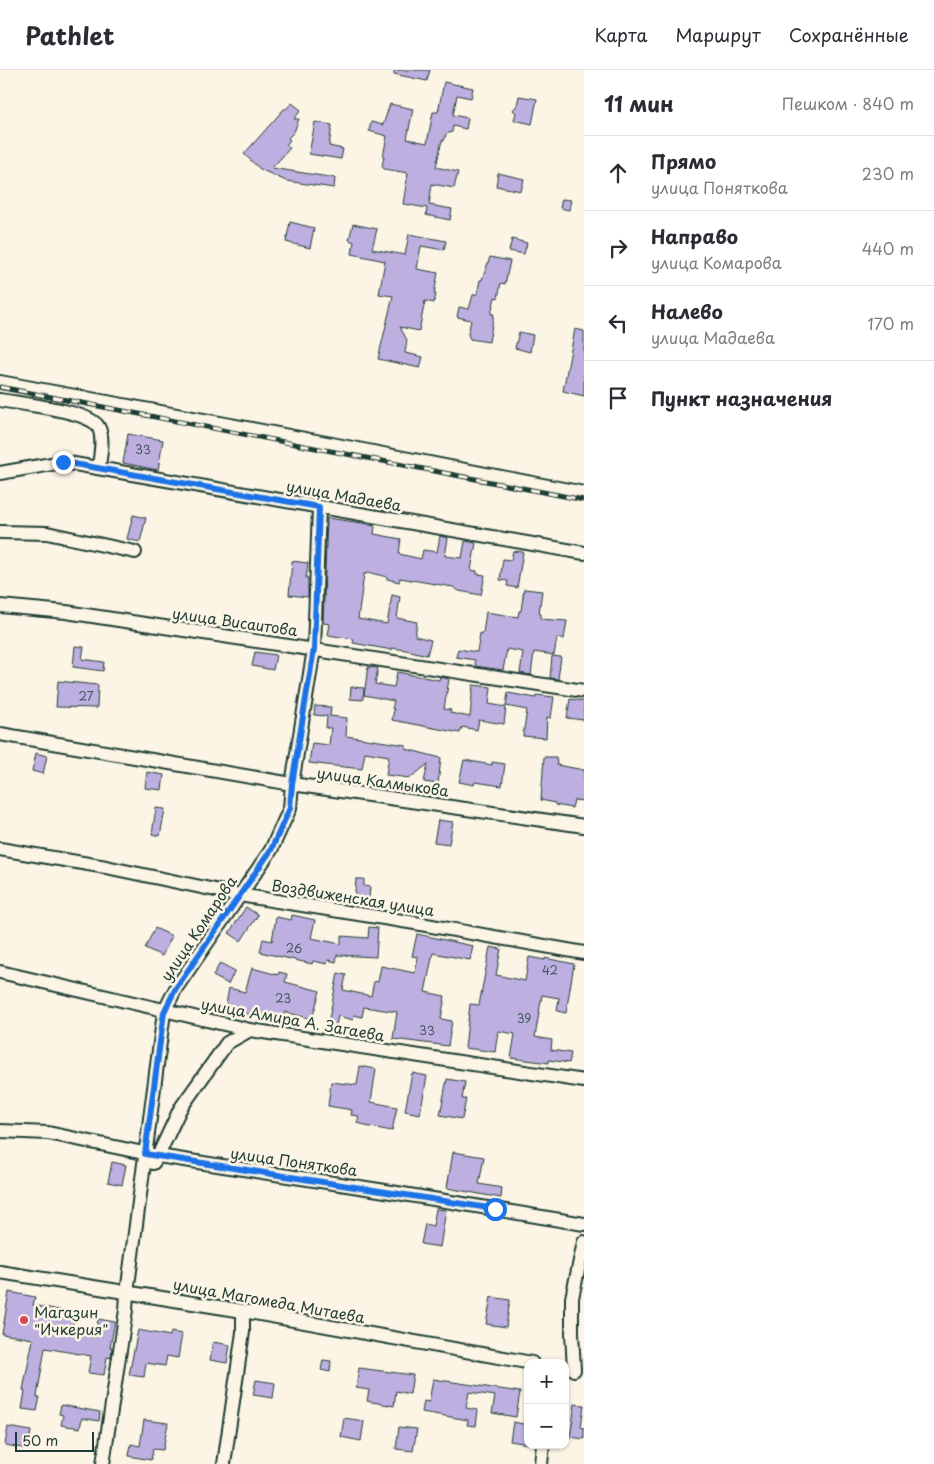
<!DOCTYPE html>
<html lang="ru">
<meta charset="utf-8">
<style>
:root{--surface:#fff;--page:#f2f2f3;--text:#2b2b33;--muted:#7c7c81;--line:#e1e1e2}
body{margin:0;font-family:"Playpen Sans",sans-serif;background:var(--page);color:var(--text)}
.controls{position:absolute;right:15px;bottom:15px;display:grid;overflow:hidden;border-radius:10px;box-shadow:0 1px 4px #0004}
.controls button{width:45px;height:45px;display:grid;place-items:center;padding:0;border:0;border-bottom:1px solid var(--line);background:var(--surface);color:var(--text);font:25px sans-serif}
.scale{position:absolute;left:15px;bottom:12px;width:79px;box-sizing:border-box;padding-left:5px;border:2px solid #1f3d34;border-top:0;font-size:14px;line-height:18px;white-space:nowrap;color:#1f3d34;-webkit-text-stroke:4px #fcf5e5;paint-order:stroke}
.stop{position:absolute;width:15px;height:15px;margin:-11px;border:4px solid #1a73e8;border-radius:50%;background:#fff}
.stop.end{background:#1a73e8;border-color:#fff;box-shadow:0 1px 5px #0008}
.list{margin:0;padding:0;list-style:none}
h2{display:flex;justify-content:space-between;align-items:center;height:65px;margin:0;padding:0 20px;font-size:21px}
h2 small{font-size:16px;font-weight:400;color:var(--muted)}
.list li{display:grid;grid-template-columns:32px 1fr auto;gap:15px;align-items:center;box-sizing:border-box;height:75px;padding:0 20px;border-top:1px solid var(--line)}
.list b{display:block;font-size:19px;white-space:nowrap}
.list p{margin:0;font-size:16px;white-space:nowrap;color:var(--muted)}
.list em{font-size:16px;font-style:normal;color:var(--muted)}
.icon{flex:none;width:28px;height:28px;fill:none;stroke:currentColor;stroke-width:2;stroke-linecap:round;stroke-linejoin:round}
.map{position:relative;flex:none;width:584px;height:1394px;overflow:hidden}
header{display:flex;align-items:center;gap:30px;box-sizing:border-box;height:70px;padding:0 25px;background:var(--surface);border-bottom:1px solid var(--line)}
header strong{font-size:24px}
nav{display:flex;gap:28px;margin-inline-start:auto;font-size:18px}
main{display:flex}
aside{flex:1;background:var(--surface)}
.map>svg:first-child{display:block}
.building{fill:#bdafe0;stroke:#1f3d34}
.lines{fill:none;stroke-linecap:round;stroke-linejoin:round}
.minor-casing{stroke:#1f3d34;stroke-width:16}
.minor{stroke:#fcf5e5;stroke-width:12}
.rail-casing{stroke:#1f3d34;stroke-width:5}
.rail{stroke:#fcf5e5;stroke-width:3;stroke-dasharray:9;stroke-linecap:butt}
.route{stroke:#1a73e8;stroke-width:6}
.poi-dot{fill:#d1495b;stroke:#fcf5e5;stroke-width:2}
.labels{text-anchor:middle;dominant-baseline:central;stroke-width:5;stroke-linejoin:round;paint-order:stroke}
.number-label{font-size:12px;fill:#465a5f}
.street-label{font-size:15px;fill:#1f3d34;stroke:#fcf5e5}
.poi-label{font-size:15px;fill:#1f3d34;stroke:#fcf5e5;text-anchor:start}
</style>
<header>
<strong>Pathlet</strong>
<nav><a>Карта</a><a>Маршрут</a><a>Сохранённые</a></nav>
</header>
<main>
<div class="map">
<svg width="584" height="1394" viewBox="0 0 584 1394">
<rect width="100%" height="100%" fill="#fcf5e5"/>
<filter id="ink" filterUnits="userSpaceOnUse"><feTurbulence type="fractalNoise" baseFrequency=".02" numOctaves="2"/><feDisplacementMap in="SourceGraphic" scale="10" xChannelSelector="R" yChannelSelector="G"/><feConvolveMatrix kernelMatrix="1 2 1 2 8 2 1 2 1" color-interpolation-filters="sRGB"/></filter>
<g filter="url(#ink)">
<path class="building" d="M394,0h36l-3,11 -33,-7z
M444,12l29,6 -2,10 -14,-3 -4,20 15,3 -2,11 -13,-3 -1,6 -6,2 -2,7 -2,-1 -6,27 22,5 -4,16 -22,-4 -3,21 23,4 -2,11 -24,-5 1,-7 -24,-4 5,-31 -24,-4 -2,-3 2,-9h-1l4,-21 -18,-5 2,-9 12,3 7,-21 23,5 -6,30 20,4 6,-31h5z
M519,26l18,3 -5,25 -18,-4 2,-7 -3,-3 4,-5z
M292,33l9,7 -7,9h5l-5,13 -6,6 2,2 -4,5 4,3 -18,20 63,10 -1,10 -48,-7 -26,-12 -16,-15 40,-45h2z
M315,52l17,3 -3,21 14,3 -2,10 -32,-5z
M498,103l26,6 -3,12 -25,-5z
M562,129l9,1 -2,10 -9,-2z
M290,152l24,6 -4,20 -24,-6z
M353,154l24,5 -5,20 33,6 4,-21 37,7 -2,9 -23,-4 -4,23 21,4 -4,21h2l-2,9 -9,-2 -6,30 -19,-4 7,13 -2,13 18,4 -3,11 -42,-9 15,-63 -14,-2 6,-33 -33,-7 2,-12 -5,-2z
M512,169l15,4 -3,11 -15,-3z
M490,187l20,4 -5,23 -4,-1 -3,15 -3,-1 -4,17h3l-5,28 -19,-3 -2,-5 3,-14 -14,-3 2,-10 10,2 4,-14 4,-1 3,-14h2z
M575,259l9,2v65l-21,-5z
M519,262l14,3 -3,17 -15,-4z
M128,364l35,6 -5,30 -35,-7z
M133,445l13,3 -6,24 -13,-3z
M327,448l42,6v1l6,1 -1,8 27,5 -2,15 22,5 2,-9 14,2 3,-16 8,2 -3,18 17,2 3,-17 11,2 -5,27 6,1v3l8,1 -4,20 -22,-4 -6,-4 -53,-9 -1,4 -12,-3v-2l-20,-5v2h-3l-6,45 29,5 5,-29 8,2 -3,21 20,4 -2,14 16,4 -4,15 -21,-5 -14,-2v2l-39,-7 1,-4 -26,-4 2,-11 -7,-1z
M513,481l10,1 -6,36 -10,-2 1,-5 -8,-1 3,-21 8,1z
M292,491l16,2 -2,15h2v19l-19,-2z
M524,519l18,2 -3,22 2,1v5l26,2 -3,18 -7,-1 -3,17 -20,-3 -3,23 -11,-2 3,-21 -16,-3 -4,21 -28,-4v-6l-19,-3 2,-8 19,3 3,-19h3l3,-21 32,5 1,-6h2z
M75,576l9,1 -2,12 22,3 -1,9 -30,-4z
M255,582l21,3 -3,15 -21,-4z
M552,586l9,1 -3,22 -8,-1z
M368,597l10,1 -3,16 19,3 3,-15 42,8 1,-3 9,2 -5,30 7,1 -1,3 20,4 3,-32 18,2 -2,17 17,3 -2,17 -25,-4 -2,10 -15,-3 -2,6 -68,-13 2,-11h-2l2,-8 -30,-6z
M58,611l40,4 -1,23 -41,-1z
M351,617l13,1 -1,12 -13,-1z
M508,623l28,5v-3l18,2 -3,21 -4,-1 -1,21 -23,-2 4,-26 -21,-4z
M570,629l14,2v19l-17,-2z
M315,636l16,1 -1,9 17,2 -1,18 60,9v4l35,9 -3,26 -14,-2 4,-18 -18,14 -24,-3 3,-19 -24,-4 -3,17 -53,-6 3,-20 17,2 2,-17h-5l1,-12 -13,-1z
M36,683l11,3 -4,18 -11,-3z
M544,687h12l1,8 27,5v31l-10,-1 -2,8 -17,-3v-2l-14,-3z
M464,690l28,5v-3l13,2 -3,22 -27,-4 -1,3 -15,-3z
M147,702l17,3 -2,15 -17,-2z
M156,738l9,1 -5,27 -8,-2z
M438,750l15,2 -4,22 -15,-2z
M356,809h8v7l6,1 -2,20 -14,-2z
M246,837l12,8 -17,26 -12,-8z
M292,845l23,5 -4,18 30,6v-8l27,2 1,-11 9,1 -2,29 -39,-2 -1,7 -8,-2 -1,4 -14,-3 -1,3 -52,-12 3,-13 9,2 4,-24 15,3z
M155,858l17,8 -10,20 -17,-8z
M417,864l56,12 -3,14 -37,-7 -8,39 20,4 -4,23 11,2 -4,25 -55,-7 4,-27 -33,-5 -2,10 -8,-2 -1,5 -15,-4 -3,14 -8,-1 11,-56 8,2 -3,15 28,6 3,-15 4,1 3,-16 34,7 3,-16 -6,-1z
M490,877l11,2 -5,26 29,6 4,-24 16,3v-2l29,6 -8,49 -9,-2 2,-13 -17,-3 -7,42 17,3 -1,10 20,3 -2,10 -20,-3v3l-38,-5 4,-24 -17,-3 -3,21 -30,-4 5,-44 9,1z
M220,893l15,8 -7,13 -15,-8z
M252,898l26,7 1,-3 8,2 -2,8 35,9 -8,28 -27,-7 -2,9 -58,-11 4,-22 16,4z
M360,996l16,3 -5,33 26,5 -5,24 -27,-5v-1l-8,-2 2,-7 -8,-1 1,-5 -24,-4 3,-24 26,3z
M412,1003l15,3 -7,38 -15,-3z
M447,1009l18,3 -3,17h4l-4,20 -22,-4z
M453,1082l31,5 -5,27 23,4 -1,10 -54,-10z
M112,1092l14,3 -4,20 -14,-3z
M436,1139l10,1 -6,37 -19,-3 4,-20 8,2z
M9,1222l26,5 -2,8 42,8 -4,20 24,4 3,-18 17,3 -5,25h2l-1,11 -4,-1 -3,18 -16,-2 3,-17 -46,-8 -8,49h3l-3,14 -15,-2 3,-18 -2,-1 10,-51 -31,-5z
M491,1227l19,3 -4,27 -20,-3z
M138,1260l32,6 1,-4 11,2 -4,24 -11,-2 -2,10 -19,-3 -2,14 -15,-2z
M213,1272l17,3 -3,18 -17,-3z
M323,1290l8,1 -1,11 -9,-2z
M359,1298l54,7 -3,19 -14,-3 -2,15 -27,-5 2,-11 -13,-2z
M433,1309l87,13 -4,25 -24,-4 3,-17 -26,-4 -3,16 12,2 -2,16 -9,-1 1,-5 -46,-8 2,-11 5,1z
M256,1310l19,3 -2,15 -20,-3z
M575,1334l9,1 -3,22 3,1v11l-14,-2z
M61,1335l39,7 -1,9 -17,-3 -2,10 -19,-3 2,-10 -4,-1z
M344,1348l20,3 -3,20 -20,-4z
M144,1350l24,3 -5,27 -10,-1 -2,11 -22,-4 2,-12 9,2z
M513,1352l15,3v19l-18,-3z
M8,1357l23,4 -3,18 -23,-4z
M399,1357l18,2 -4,22 -17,-2z"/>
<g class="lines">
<defs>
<path id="minor" d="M0,312l332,62 252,49
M0,330c21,4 84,10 97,25 8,10 3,31 2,42
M0,403l63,-11 521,91
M0,462l47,1 88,19
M0,536l66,6 518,79
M0,664l292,50 292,42
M0,779l106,18 133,28 176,28 169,30
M0,902l250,58 334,51
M0,1061l48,2 110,23 221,34 205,34
M153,1093l5,-7 22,-47 47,-66 23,-13
M0,1202l243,39 289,52
M574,1300l-2,-37v-35l12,-56
M103,1394l23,-154 1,-17 37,-281 12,-24 95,-138 19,-42 2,-24 22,-135 5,-142
M224,1394l19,-132v-21
M541,1394l2,-19"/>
</defs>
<use href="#minor" class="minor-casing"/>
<use href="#minor" class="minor"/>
<defs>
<path id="rail" d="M0,317l584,113"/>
</defs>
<use href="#rail" class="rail-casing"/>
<use href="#rail" class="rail"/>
</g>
</g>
<g class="lines" filter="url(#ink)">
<path class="route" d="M63,392l256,45 -5,142 -22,135 -2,24 -19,42 -95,138 -12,24 -19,142 350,55"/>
</g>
<circle class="poi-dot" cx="24" cy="1250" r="5"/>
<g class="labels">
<g class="number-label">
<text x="143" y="379">33</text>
<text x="86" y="626">27</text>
<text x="294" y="878">26</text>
<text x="550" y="900">42</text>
<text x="283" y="928">23</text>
<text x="524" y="948">39</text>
<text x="427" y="960">33</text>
</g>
<g class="street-label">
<text transform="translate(344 425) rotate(10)">улица Мадаева</text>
<text transform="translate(235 551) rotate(8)">улица Висаитова</text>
<text transform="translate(383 711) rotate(8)">улица Калмыкова</text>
<text transform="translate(353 827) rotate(9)">Воздвиженская улица</text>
<text transform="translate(198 858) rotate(-56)">улица Комарова</text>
<text transform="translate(293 949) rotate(10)">улица Амира А. Загаева</text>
<text transform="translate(294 1091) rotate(8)">улица Поняткова</text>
<text transform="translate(269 1230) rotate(10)">улица Магомеда Митаева</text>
</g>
<g class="poi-label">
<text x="34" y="1241">Магазин<tspan x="34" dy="17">"Ичкерия"</tspan></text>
</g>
</g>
</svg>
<div class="controls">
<button>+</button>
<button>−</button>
</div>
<div class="scale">50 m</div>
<div class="stop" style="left:495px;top:1139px"></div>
<div class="stop end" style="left:63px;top:392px"></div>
</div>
<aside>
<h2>11 мин<small>Пешком · 840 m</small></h2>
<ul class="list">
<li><svg class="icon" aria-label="ahead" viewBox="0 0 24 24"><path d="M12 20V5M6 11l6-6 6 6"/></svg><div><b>Прямо</b><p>улица Поняткова</p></div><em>230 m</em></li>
<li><svg class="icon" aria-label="right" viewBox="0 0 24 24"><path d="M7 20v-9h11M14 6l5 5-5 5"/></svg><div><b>Направо</b><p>улица Комарова</p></div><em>440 m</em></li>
<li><svg class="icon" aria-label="left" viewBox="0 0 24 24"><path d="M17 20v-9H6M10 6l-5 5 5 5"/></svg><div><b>Налево</b><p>улица Мадаева</p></div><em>170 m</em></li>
<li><svg class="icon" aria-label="arrive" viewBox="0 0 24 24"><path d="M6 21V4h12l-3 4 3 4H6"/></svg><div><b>Пункт назначения</b></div></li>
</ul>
</aside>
</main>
